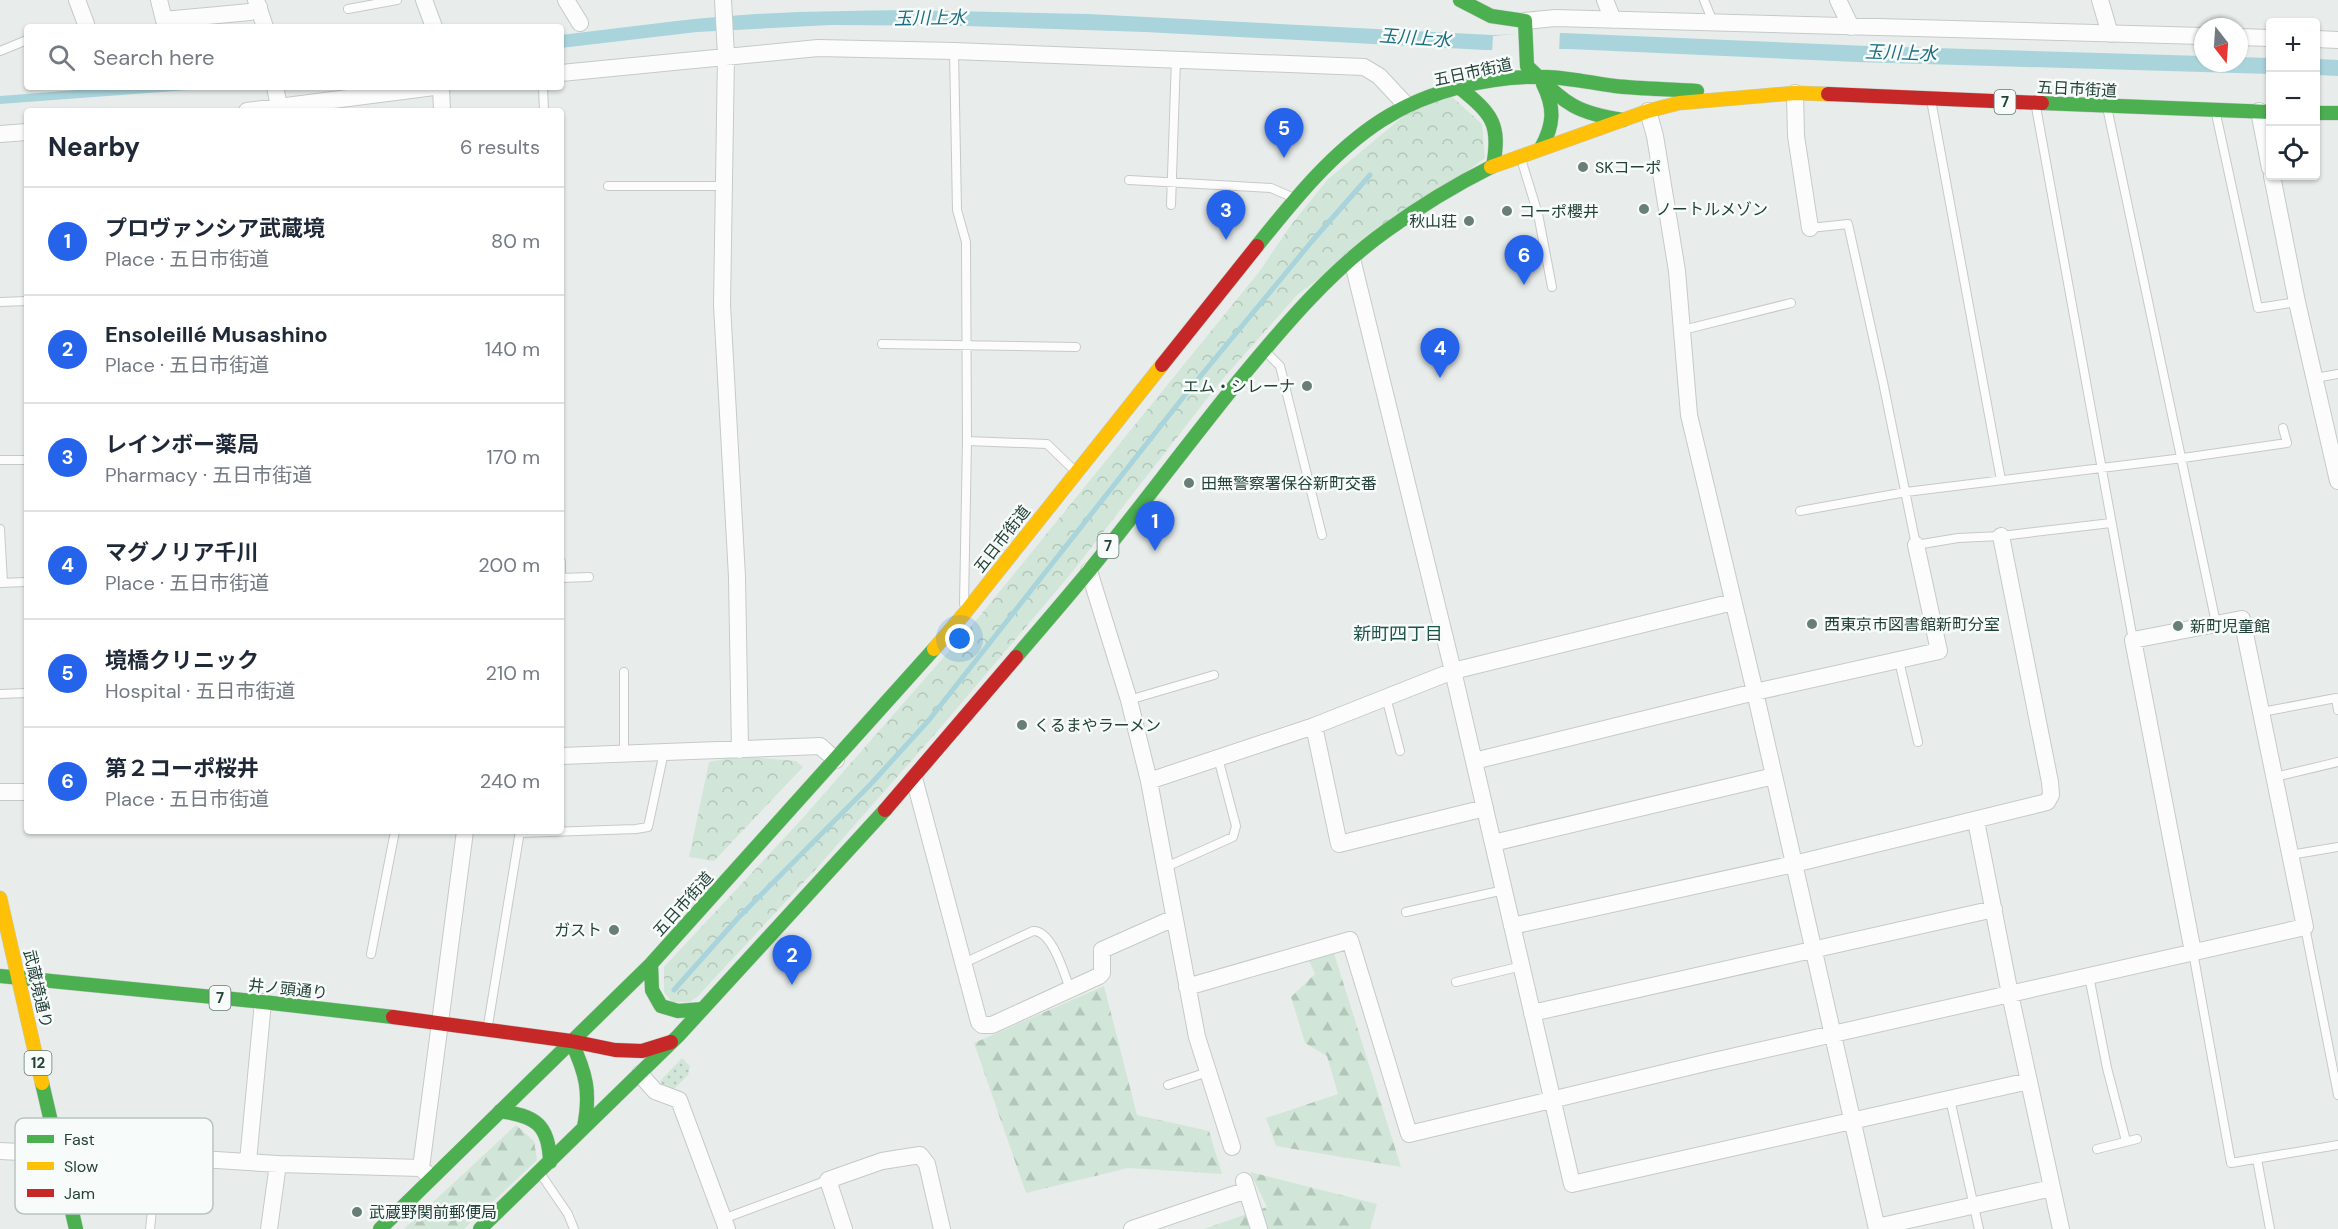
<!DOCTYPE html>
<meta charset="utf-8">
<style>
:root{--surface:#fff;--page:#f6f6f7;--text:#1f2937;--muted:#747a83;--line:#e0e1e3;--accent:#2563eb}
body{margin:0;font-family:"DM Sans","Noto Sans JP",sans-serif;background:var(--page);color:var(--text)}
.controls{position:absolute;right:18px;top:18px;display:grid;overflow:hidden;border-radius:6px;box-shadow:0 2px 4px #0004}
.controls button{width:54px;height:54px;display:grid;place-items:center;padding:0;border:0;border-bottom:2px solid var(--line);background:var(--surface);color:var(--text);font:30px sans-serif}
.compass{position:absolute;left:2194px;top:18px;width:54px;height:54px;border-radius:50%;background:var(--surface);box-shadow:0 2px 4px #0004;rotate:163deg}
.you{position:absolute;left:960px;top:639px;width:21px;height:21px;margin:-15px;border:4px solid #fff;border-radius:50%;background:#1a73e8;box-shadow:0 0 0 9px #1a73e833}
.badge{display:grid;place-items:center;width:39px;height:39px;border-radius:50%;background:var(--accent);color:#fff;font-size:20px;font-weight:700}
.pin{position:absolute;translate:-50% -50px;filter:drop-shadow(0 2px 3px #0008)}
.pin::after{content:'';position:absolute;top:32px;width:21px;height:18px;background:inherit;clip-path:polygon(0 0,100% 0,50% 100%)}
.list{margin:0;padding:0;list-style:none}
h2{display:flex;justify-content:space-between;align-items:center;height:78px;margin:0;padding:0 24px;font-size:26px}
h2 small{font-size:20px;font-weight:400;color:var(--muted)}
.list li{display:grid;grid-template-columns:39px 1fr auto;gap:18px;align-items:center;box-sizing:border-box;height:108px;padding:0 24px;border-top:2px solid var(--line)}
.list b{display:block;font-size:22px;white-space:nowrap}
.list p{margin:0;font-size:20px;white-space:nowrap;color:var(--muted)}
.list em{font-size:20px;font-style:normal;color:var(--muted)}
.icon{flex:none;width:33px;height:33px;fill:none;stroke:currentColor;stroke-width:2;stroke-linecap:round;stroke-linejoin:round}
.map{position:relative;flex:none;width:2338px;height:1229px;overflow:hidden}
.search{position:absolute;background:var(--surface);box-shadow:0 2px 4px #0004;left:24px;top:24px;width:540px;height:66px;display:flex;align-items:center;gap:15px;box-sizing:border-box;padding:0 21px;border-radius:6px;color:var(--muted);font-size:22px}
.panel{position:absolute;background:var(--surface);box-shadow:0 2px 4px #0004;left:24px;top:108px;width:540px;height:726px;border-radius:6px}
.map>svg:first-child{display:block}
.grass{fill:url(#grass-dots)}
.forest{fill:url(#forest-firs)}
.park{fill:url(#park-crowns)}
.water{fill:#a9d4db}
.pier{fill:#e8edeb}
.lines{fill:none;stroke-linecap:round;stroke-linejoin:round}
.stream{stroke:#a9d4db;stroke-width:5}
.lane-casing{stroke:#c5cac8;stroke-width:10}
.street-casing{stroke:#c5cac8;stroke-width:18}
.fast-casing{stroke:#c3cbc8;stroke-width:15}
.slow-casing{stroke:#c3cbc8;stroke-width:15}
.jam-casing{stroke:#c3cbc8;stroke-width:15}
.lane{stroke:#fcfcfc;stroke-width:8}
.street{stroke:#fcfcfc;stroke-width:16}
.fast{stroke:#4caf50;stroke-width:14}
.slow{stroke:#ffc107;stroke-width:14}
.jam{stroke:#c62828;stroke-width:14}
.poi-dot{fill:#697e78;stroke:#f7fbf9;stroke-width:2}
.labels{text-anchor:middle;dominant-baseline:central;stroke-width:5;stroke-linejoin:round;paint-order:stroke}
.shield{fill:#f7fbf9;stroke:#637a73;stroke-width:1.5}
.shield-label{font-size:15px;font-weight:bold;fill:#24423a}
.street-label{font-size:16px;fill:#24423a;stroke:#f7fbf9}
.poi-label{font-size:16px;fill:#24423a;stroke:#f7fbf9;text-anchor:start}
.water-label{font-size:18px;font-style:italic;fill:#1c6f80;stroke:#f7fbf9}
.neighbourhood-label{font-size:18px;fill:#1f5548;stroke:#f7fbf9}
.key{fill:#f7fbf9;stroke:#b8c4c0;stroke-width:1.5}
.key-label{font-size:16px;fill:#24423a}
</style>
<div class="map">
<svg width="2338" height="1229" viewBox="0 0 2338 1229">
<defs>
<pattern id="grass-dots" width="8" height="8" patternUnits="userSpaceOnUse" patternTransform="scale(1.5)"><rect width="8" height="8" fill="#d1e6d8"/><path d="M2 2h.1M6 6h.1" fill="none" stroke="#b3c6ba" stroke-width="1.8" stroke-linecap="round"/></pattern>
<pattern id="forest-firs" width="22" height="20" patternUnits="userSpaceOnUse" patternTransform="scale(1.5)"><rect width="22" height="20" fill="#d1e6d8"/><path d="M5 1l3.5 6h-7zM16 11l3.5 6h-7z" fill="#b3c6ba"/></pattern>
<pattern id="park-crowns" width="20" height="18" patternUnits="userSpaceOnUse" patternTransform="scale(1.5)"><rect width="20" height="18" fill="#d1e6d8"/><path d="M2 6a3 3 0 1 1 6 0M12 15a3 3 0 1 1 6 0" fill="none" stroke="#b3c6ba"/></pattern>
</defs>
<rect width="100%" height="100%" fill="#e8edeb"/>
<path class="grass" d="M682,1058l8,8 -2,9 -15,15 -8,-1 -5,-8z"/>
<path class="forest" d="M1333,950l68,217 -125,-21 -10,-28 72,-24 -11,-38 -22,-13 -14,-46 24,-23 -9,-20z
M1104,986l33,129 72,16 13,43 -94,-6 -102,25 -52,-150z
M516,1125l18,16 3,19 -73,69h-60z
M1250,1172l127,32 -7,25h-166l63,-22z"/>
<path class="park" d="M1449,94l33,30 3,34 -187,136 -78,88 -151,194 -127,150 -127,144 -117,126 -8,6h-18l-8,-10v-25l137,-147 178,-203 280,-345 32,-47 37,-46 83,-69z
M741,756l55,5 7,6 -89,94 -25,-4 20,-95z"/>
<path class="water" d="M907,10l181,4 404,21 71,-2 306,13 334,10v7h36v-6l31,1v16l-413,-12 -288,-13 -84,1 -340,-18 -179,-6 -135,-1 -134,7 -136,16v-13c60,-7 121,-16 181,-20 55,-4 110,-4 165,-5z
M2316,59l22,1v16l-22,-1z
M115,87h113l-228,17v-8z"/>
<path class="pier" d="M1560,30l-1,22 -67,1 1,-17z"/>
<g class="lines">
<path class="stream" d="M674,990l64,-72 131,-132 60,-66 256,-325 128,-155 57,-65"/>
<defs>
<path id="lane" d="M1704,0l9,22
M348,9l49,-9
M0,51l27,-11
M954,51l3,159 9,32 1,199 -3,163
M543,87l1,24
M1931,100l70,380
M2036,107l97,533
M2107,107l109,516
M2216,114l42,194 39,-6
M1521,159l17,55 14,73
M1129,180l142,8 23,10
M608,186h115
M1171,205l5,-146
M1810,228l38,-4 35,158 33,163 42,-7 43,-2 110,-13
M0,302l27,-1
M1683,330l108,-27
M882,344l194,3
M1266,352l14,14 42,169
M2315,378l23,-4
M967,441l80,3 28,27
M0,460h27
M1800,511l106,-19 277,-34 104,-15 -4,-15
M0,529l3,54
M561,562v16
M561,578l28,-1
M0,583l27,-1
M1899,661l19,81
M624,672v82
M0,694l27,-1
M1386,697l14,54
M1129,700l85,-25
M2262,712l74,-14 2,12
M2275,777l63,-15
M520,833l116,-4 12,-2 16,-75
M2290,855l48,-8
M1166,867l67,-30 3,-11 -18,-68
M1406,912l98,-22
M2305,927l33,168
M2193,952l38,211 107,-18
M371,954l24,-123
M964,963l69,-32c19,-1 31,42 37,58
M2089,976l18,92 19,73
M1456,982l66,-16
M488,1025l32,-194
M1168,1085l40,-13
M1950,1099l29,130
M2097,1149l40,-10
M2257,1159l13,70
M540,1173l28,41 6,15
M723,1219l105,-39
M150,1229l8,-73"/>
<path id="street" d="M77,0l9,24
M159,0l5,20 86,-8 9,-5
M256,0l9,27
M424,0l10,27
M566,0l14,23
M723,0l3,55 -4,250 15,272 3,173
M1605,0l8,20
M1838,0l13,27
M2100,0l10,34
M1525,21l30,-3 648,18
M2239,37l31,1
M2316,39l22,1
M561,73l257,-25 136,3 410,16 15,9 28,30
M275,87l4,19
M441,87l1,24
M1795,93l1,43 14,92
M247,111l187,-24
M1648,111l7,25 22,135 12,144 66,277 122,537
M2259,111l11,57
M0,134l27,-2
M2272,176l25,126 41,179
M1352,259l101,412 119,513 457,-103
M1089,571l40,129 20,81 48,256 35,110
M1314,726l25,118 146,-36
M561,756l259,-10 16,14
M1474,761l281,-69 184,-41 -23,-106
M914,778l65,244 3,3h10l107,-49 3,-3v-23l72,-32
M1149,781l165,-55 139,-55 280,-69
M0,792h27
M1976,821l34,173 51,235
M1493,843l281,-67
M1512,926l282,-62 253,-62 4,-7 -1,-13 -49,-246
M1187,987l163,-47 59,194 296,-71 600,-136 -63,-308 -109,21 60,312
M1532,1013l462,-104
M640,1074l15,17 24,9 48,129
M58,1150l220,14 143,4
M0,1151l59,3
M248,1161l15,-159
M428,1175l-7,-7 44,-337
M1244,1181l15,48
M1877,1227l175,-39
M269,1229l9,-65
M844,1229l-16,-49 54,-19 38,-6 7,9 15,65
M1132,1229l115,-39"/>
<path id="fast" d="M1460,0l31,16 34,5 2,45c37,35 43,46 96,54
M1460,88c32,26 41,36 33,78
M2042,103l228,9
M2316,113h22
M1541,148c13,-23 14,-40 2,-64
M1257,246c36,-45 75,-94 125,-126 47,-30 110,-45 165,-43 23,1 45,6 68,9 27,3 55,3 82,5
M1016,657c24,-28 49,-57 73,-86 51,-63 100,-129 151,-192 44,-53 90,-108 146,-148 33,-24 69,-46 105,-64
M651,964l1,26 9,16 17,5 25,-2
M0,976l263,26 130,15
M571,1041c15,32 20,51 13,86
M42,1083l34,146
M500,1111c35,5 49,13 50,51
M380,1229l271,-265 283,-315
M480,1229l198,-193 207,-226"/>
<path id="slow" d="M1491,167l157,-56 31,-8 116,-10 33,1
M934,649l30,-35 198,-249
M0,898l42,185"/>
<path id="jam" d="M1828,94l214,9
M1162,365l95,-119
M885,810l131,-153
M393,1017l178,24 44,9 27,1 29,-9"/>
</defs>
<use href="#lane" class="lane-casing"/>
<use href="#street" class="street-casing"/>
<use href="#fast" class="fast-casing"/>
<use href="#slow" class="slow-casing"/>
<use href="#jam" class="jam-casing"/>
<use href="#lane" class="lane"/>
<use href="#street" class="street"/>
<use href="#fast" class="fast"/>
<use href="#slow" class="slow"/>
<use href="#jam" class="jam"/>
</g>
<g class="poi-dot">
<circle cx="1583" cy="167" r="6"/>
<circle cx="1644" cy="209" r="6"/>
<circle cx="1507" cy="211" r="6"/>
<circle cx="1469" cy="221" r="6"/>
<circle cx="1307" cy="386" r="6"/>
<circle cx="1189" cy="483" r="6"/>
<circle cx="1812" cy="624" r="6"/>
<circle cx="2178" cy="626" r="6"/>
<circle cx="1022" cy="725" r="6"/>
<circle cx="614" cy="930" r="6"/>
<circle cx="357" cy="1212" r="6"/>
</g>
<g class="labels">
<g class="shield">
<rect x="1994.5" y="90" width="21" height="24" rx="4.5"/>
<rect x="1097.5" y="534" width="21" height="24" rx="4.5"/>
<rect x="209.5" y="986" width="21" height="24" rx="4.5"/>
<rect x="24.5" y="1051" width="27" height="24" rx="4.5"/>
</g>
<g class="shield-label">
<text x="2005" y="102">7</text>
<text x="1108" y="546">7</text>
<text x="220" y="998">7</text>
<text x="38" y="1063">12</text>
</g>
<g class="street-label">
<text transform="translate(1473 72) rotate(-12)">五日市街道</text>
<text transform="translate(2077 89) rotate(3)">五日市街道</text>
<text transform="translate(1002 539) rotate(-52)">五日市街道</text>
<text transform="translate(683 904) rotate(-48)">五日市街道</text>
<text transform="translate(38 989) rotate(77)">武蔵境通り</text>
<text transform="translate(288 989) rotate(6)">井ノ頭通り</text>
</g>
<g class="poi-label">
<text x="1595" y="167">SKコーポ</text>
<text x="1656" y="209">ノートルメゾン</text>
<text x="1519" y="211">コーポ櫻井</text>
<text x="1457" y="221" text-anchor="end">秋山荘</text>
<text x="1295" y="386" text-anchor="end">エム・シレーナ</text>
<text x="1201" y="483">田無警察署保谷新町交番</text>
<text x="1824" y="624">西東京市図書館新町分室</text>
<text x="2190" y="626">新町児童館</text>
<text x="1034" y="725">くるまやラーメン</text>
<text x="602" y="930" text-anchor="end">ガスト</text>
<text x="369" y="1212">武蔵野関前郵便局</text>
</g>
<g class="water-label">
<text transform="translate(930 18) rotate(-1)">玉川上水</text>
<text transform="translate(1415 38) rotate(4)">玉川上水</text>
<text transform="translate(1901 53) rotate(2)">玉川上水</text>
</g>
<g class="neighbourhood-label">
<text x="1398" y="634">新町四丁目</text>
</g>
</g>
<rect x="15" y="1118" width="198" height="96" rx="9" class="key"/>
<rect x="27" y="1135" width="27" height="8" fill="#4caf50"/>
<rect x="27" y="1162" width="27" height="8" fill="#ffc107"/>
<rect x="27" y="1189" width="27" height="8" fill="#c62828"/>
<g class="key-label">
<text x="64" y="1145">Fast</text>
<text x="64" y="1172">Slow</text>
<text x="64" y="1199">Jam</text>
</g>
</svg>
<div class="controls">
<button>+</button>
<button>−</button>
<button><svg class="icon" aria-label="locate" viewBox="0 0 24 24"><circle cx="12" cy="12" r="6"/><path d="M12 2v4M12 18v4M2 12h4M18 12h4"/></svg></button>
</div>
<svg class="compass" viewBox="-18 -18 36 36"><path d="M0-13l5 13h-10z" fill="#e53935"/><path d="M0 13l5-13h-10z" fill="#747a83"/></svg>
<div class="you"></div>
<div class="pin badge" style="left:1155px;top:551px">1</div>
<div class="pin badge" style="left:792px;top:985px">2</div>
<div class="pin badge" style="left:1226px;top:240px">3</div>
<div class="pin badge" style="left:1440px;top:378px">4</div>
<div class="pin badge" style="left:1284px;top:158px">5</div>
<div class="pin badge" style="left:1524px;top:285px">6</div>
<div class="search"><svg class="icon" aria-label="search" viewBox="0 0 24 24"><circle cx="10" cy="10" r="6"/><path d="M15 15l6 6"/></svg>Search here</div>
<section class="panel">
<h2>Nearby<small>6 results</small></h2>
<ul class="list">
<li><span class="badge">1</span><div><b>プロヴァンシア武蔵境</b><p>Place · 五日市街道</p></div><em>80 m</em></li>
<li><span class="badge">2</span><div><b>Ensoleillé Musashino</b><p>Place · 五日市街道</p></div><em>140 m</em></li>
<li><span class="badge">3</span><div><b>レインボー薬局</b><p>Pharmacy · 五日市街道</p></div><em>170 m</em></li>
<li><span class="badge">4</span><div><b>マグノリア千川</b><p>Place · 五日市街道</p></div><em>200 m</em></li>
<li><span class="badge">5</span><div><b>境橋クリニック</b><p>Hospital · 五日市街道</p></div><em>210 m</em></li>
<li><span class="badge">6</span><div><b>第２コーポ桜井</b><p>Place · 五日市街道</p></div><em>240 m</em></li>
</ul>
</section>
</div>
